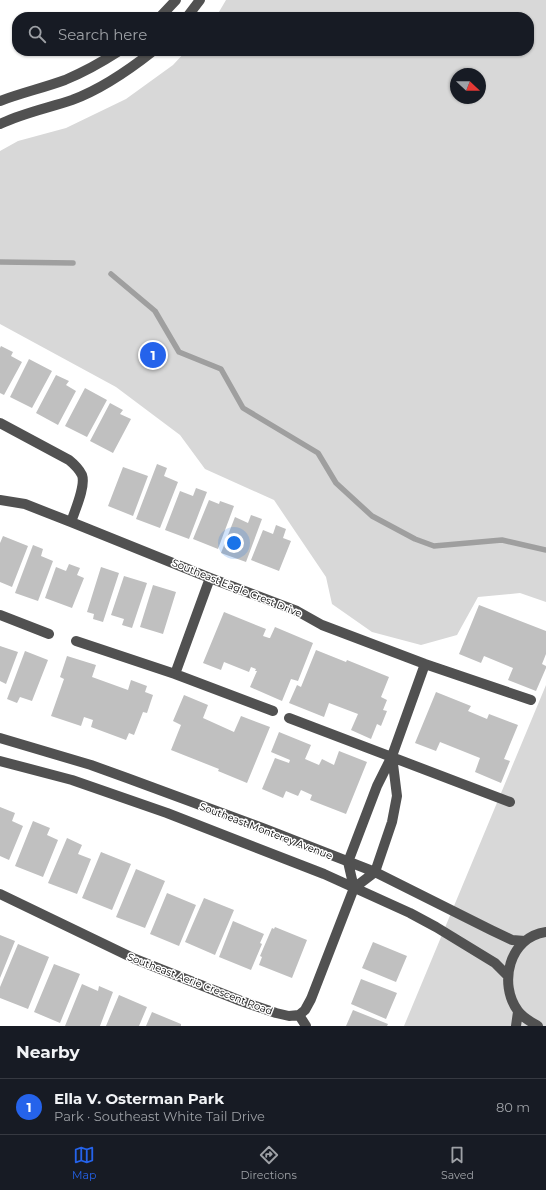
<!DOCTYPE html>
<meta charset="utf-8">
<style>
:root{--surface:#171b24;--page:#242831;--text:#f1f3f6;--muted:#9ea1a6;--line:#363941;--accent:#2563eb}
body{margin:0;font-family:Montserrat,sans-serif;background:var(--page);color:var(--text)}
.compass{position:absolute;left:450px;top:68px;width:36px;height:36px;border-radius:50%;background:var(--surface);box-shadow:0 1px 3px #0004;rotate:112deg}
.you{position:absolute;left:234px;top:543px;width:14px;height:14px;margin:-10px;border:3px solid #fff;border-radius:50%;background:#1a73e8;box-shadow:0 0 0 6px #1a73e833}
.badge{display:grid;place-items:center;width:26px;height:26px;border-radius:50%;background:var(--accent);color:#fff;font-size:13px;font-weight:700}
.pin{position:absolute;translate:-50% -50%;border:2px solid #fff;box-shadow:0 1px 4px #0006}
.list{margin:0;padding:0;list-style:none}
h2{display:flex;justify-content:space-between;align-items:center;height:52px;margin:0;padding:0 16px;font-size:17px}
h2 small{font-size:13px;font-weight:400;color:var(--muted)}
.list li{display:grid;grid-template-columns:26px 1fr auto;gap:12px;align-items:center;box-sizing:border-box;height:56px;padding:0 16px;border-top:1px solid var(--line)}
.list b{display:block;font-size:15px;white-space:nowrap}
.list p{margin:0;font-size:13px;white-space:nowrap;color:var(--muted)}
.list em{font-size:13px;font-style:normal;color:var(--muted)}
.icon{flex:none;width:22px;height:22px;fill:none;stroke:currentColor;stroke-width:2;stroke-linecap:round;stroke-linejoin:round}
.map{position:relative;flex:none;width:546px;height:1026px;overflow:hidden}
.search{position:absolute;background:var(--surface);box-shadow:0 1px 3px #0004;left:12px;right:12px;top:12px;height:44px;display:flex;align-items:center;gap:10px;box-sizing:border-box;padding:0 14px;border-radius:16px;color:var(--muted);font-size:15px}
.sheet{height:108px;background:var(--surface)}
nav{display:flex;justify-content:space-around;align-items:center;box-sizing:border-box;height:56px;border-top:1px solid var(--line);background:var(--surface);font-size:11px;color:var(--muted)}
nav a{display:grid;justify-items:center;gap:2px}
nav .on{color:var(--accent)}
.map>svg:first-child{display:block}
.green{fill:#d8d8d8;fill-rule:evenodd}
.lines{fill:none;stroke-linecap:round;stroke-linejoin:round}
.stream{stroke:#9f9f9f;stroke-width:5.5}
.building{fill:#c0c0c0}
.minor{stroke:#515151;stroke-width:10}
.labels{text-anchor:middle;dominant-baseline:central;stroke-width:3;stroke-linejoin:round;paint-order:stroke}
.street-label{font-size:10px;fill:#000;stroke:#fff}
</style>
<div class="map">
<svg width="546" height="1026" viewBox="0 0 546 1026">
<rect width="100%" height="100%" fill="#fff"/>
<path class="green" d="M226,0h320v602l-26,-9 -42,4 -21,38 -36,10 -49,-13 -40,-28 -6,-27 -52,-77 -69,-31 -25,-34 -64,-48 -116,-63v-173l18,-10 48,-13 60,-29 47,-34 13,-14h343v-34h-313zM456,74h24v24h-24z
M546,685v341h-142z"/>
<g class="lines">
<path class="stream" d="M0,262l73,1
M111,274l44,37 24,41 42,17 22,39 75,45 18,30 36,33 43,23 19,7 68,-6 44,10"/>
</g>
<path class="building" d="M1,346l12,6 -2,4 11,6 -18,33 -4,-2v-45z
M29,359l23,12 -20,37 -22,-11z
M56,375l13,6 -3,4 10,6 -18,34 -22,-12z
M85,388l22,12 -20,37 -22,-11z
M110,403l13,7 -3,4 11,5 -18,34 -23,-12z
M157,464l10,4 -3,8 14,6 -18,46 -24,-9z
M123,467l25,9 -15,40 -25,-10z
M196,488l11,4 -18,47 -24,-9 15,-39 13,5z
M209,500l10,4 1,-3 14,5 -16,43 -25,-10z
M251,515l11,4 -16,43 -25,-9 14,-36 13,6z
M276,525l10,4 -3,9 8,3 -12,30 -28,-11 12,-30 10,4z
M3,536l25,10 -16,41 -12,-5v-39z
M33,545l10,4 -2,7 12,5 -15,40 -23,-8z
M69,564l11,4 -3,7 7,3 -12,30 -27,-10 11,-31 10,4z
M101,567l18,6 -16,49 -10,-3 1,-5 -7,-2z
M124,576l23,7 -15,45 -10,-3 2,-6 -13,-4z
M153,585l23,7 -13,42 -23,-7z
M479,605l67,26v23l-4,10 4,2v2l-10,23 -28,-11 5,-12 -29,-12 -3,7 -22,-9z
M224,612l42,17 -3,7 6,2h1l5,-11 38,16 -15,38 -7,-2 -9,22 -32,-14 7,-16h-2l1,-2 -5,-2 -2,5 -25,-10 -3,8 -18,-7z
M0,646l18,6 -12,32 -6,-3z
M316,650l30,12 1,-2 42,17 -8,20 6,3 -4,10 4,1 -6,15 -4,-2 -6,15 -20,-9 7,-16 -29,-11 -5,14 -35,-14 8,-18 4,2z
M25,651l23,9 -16,41 -12,-4 -3,6 -10,-4z
M67,656l29,9 -4,12 36,13 3,-10 16,6 -2,6 8,3 -6,18 -4,-1 -9,23 -5,-2 -3,7 -35,-13 2,-7 -9,-3 -3,9 -30,-10 13,-37 -4,-2z
M436,692l35,14 -3,5 19,8 2,-5 29,11 -14,34 6,2 -9,22 -26,-11 5,-14 -40,-16 -4,9 -21,-8z
M184,695l24,10 -5,13 31,14 7,-16 29,11 -23,56 -29,-12 1,-2 -48,-19 10,-25 -8,-4z
M279,732l32,13 -6,14 14,6 3,-6 12,6 5,-14 28,11 -21,52 -36,-14 2,-5 -11,-5 -3,6 -12,-5 -3,7 -21,-9 13,-31 14,5 1,-3 -19,-8z
M0,807l15,6 -3,8 11,5 -14,34 -9,-4z
M33,821l17,7 -3,7 11,5 -15,37 -28,-11z
M67,838l15,7 -4,9 13,5 -14,35 -29,-11z
M101,852l30,12 -19,46 -30,-12z
M136,869l29,12 -20,47 -29,-11z
M167,893l29,12 -17,41 -29,-12z
M204,898l30,12 -19,45 -30,-13z
M233,921l31,13 -4,9 2,1 -11,26 -32,-13z
M275,927l32,13 -15,38 -33,-13 3,-8 -2,-1 12,-28 2,1z
M0,935l15,6 -15,37z
M373,942l34,14 -11,26 -34,-14z
M18,944l31,13 -21,52 -28,-11v-11z
M54,964l26,10 -20,49 -26,-11z
M361,979l36,14 -11,26 -35,-15z
M82,984l16,7 1,-5 14,6 -13,34h-35z
M119,995l28,12 -8,19h-33z
M353,1010l35,14 -1,2h-41z
M152,1012l29,12v2h-35z"/>
<g class="lines">
<path class="minor" d="M160,17l16,-17
M187,17l13,-17
M0,101c21,-8 43,-13 65,-21 19,-8 37,-18 54,-29
M0,124c23,-11 48,-16 72,-24 30,-11 57,-30 81,-49
M0,423l69,37c5,4 10,9 13,15 4,11 -7,35 -11,47
M0,500l25,4 46,18 139,56 87,33 25,14 103,39 106,36
M0,615l49,19
M76,641l99,33 98,37
M175,674l35,-96
M289,718l221,84
M0,738l91,27 36,13 138,51 110,43 116,58 21,10 13,1
M0,761l72,19 95,33 157,61 86,39 26,14 59,36 12,12
M354,888l-6,-26 29,-76 15,-30 33,-92
M354,888l21,-16 17,-50 5,-26 -5,-40
M0,894l135,65 106,42 35,12 13,3 10,-1 6,-5 6,-11 43,-111
M299,1015l7,11
M516,1026l2,-14
M538,1026c-7,-4 -15,-8 -20,-15 -20,-27 -9,-74 28,-79"/>
</g>
<g class="labels">
<g class="street-label">
<text transform="translate(237 588) rotate(22)">Southeast Eagle Crest Drive</text>
<text transform="translate(266 831) rotate(21)">Southeast Monterey Avenue</text>
<text transform="translate(200 984) rotate(21)">Southeast Aerie Crescent Road</text>
</g>
</g>
</svg>
<svg class="compass" viewBox="-18 -18 36 36"><path d="M0-13l5 13h-10z" fill="#e53935"/><path d="M0 13l5-13h-10z" fill="#9ea1a6"/></svg>
<div class="you"></div>
<div class="pin badge" style="left:153px;top:355px">1</div>
<div class="search"><svg class="icon" aria-label="search" viewBox="0 0 24 24"><circle cx="10" cy="10" r="6"/><path d="M15 15l6 6"/></svg>Search here</div>
</div>
<section class="sheet">
<h2>Nearby<small></small></h2>
<ul class="list">
<li><span class="badge">1</span><div><b>Ella V. Osterman Park</b><p>Park · Southeast White Tail Drive</p></div><em>80 m</em></li>
</ul>
</section>
<nav>
<a class="on"><svg class="icon" aria-label="map" viewBox="0 0 24 24"><path d="M3 6l6-2 6 2 6-2v14l-6 2-6-2-6 2zM9 4v14M15 6v14"/></svg>Map</a>
<a><svg class="icon" aria-label="directions" viewBox="0 0 24 24"><path d="M12 3l9 9-9 9-9-9zM9 14v-3h6M13 9l2 2-2 2"/></svg>Directions</a>
<a><svg class="icon" aria-label="saved" viewBox="0 0 24 24"><path d="M7 4h10v16l-5-4-5 4z"/></svg>Saved</a>
</nav>
